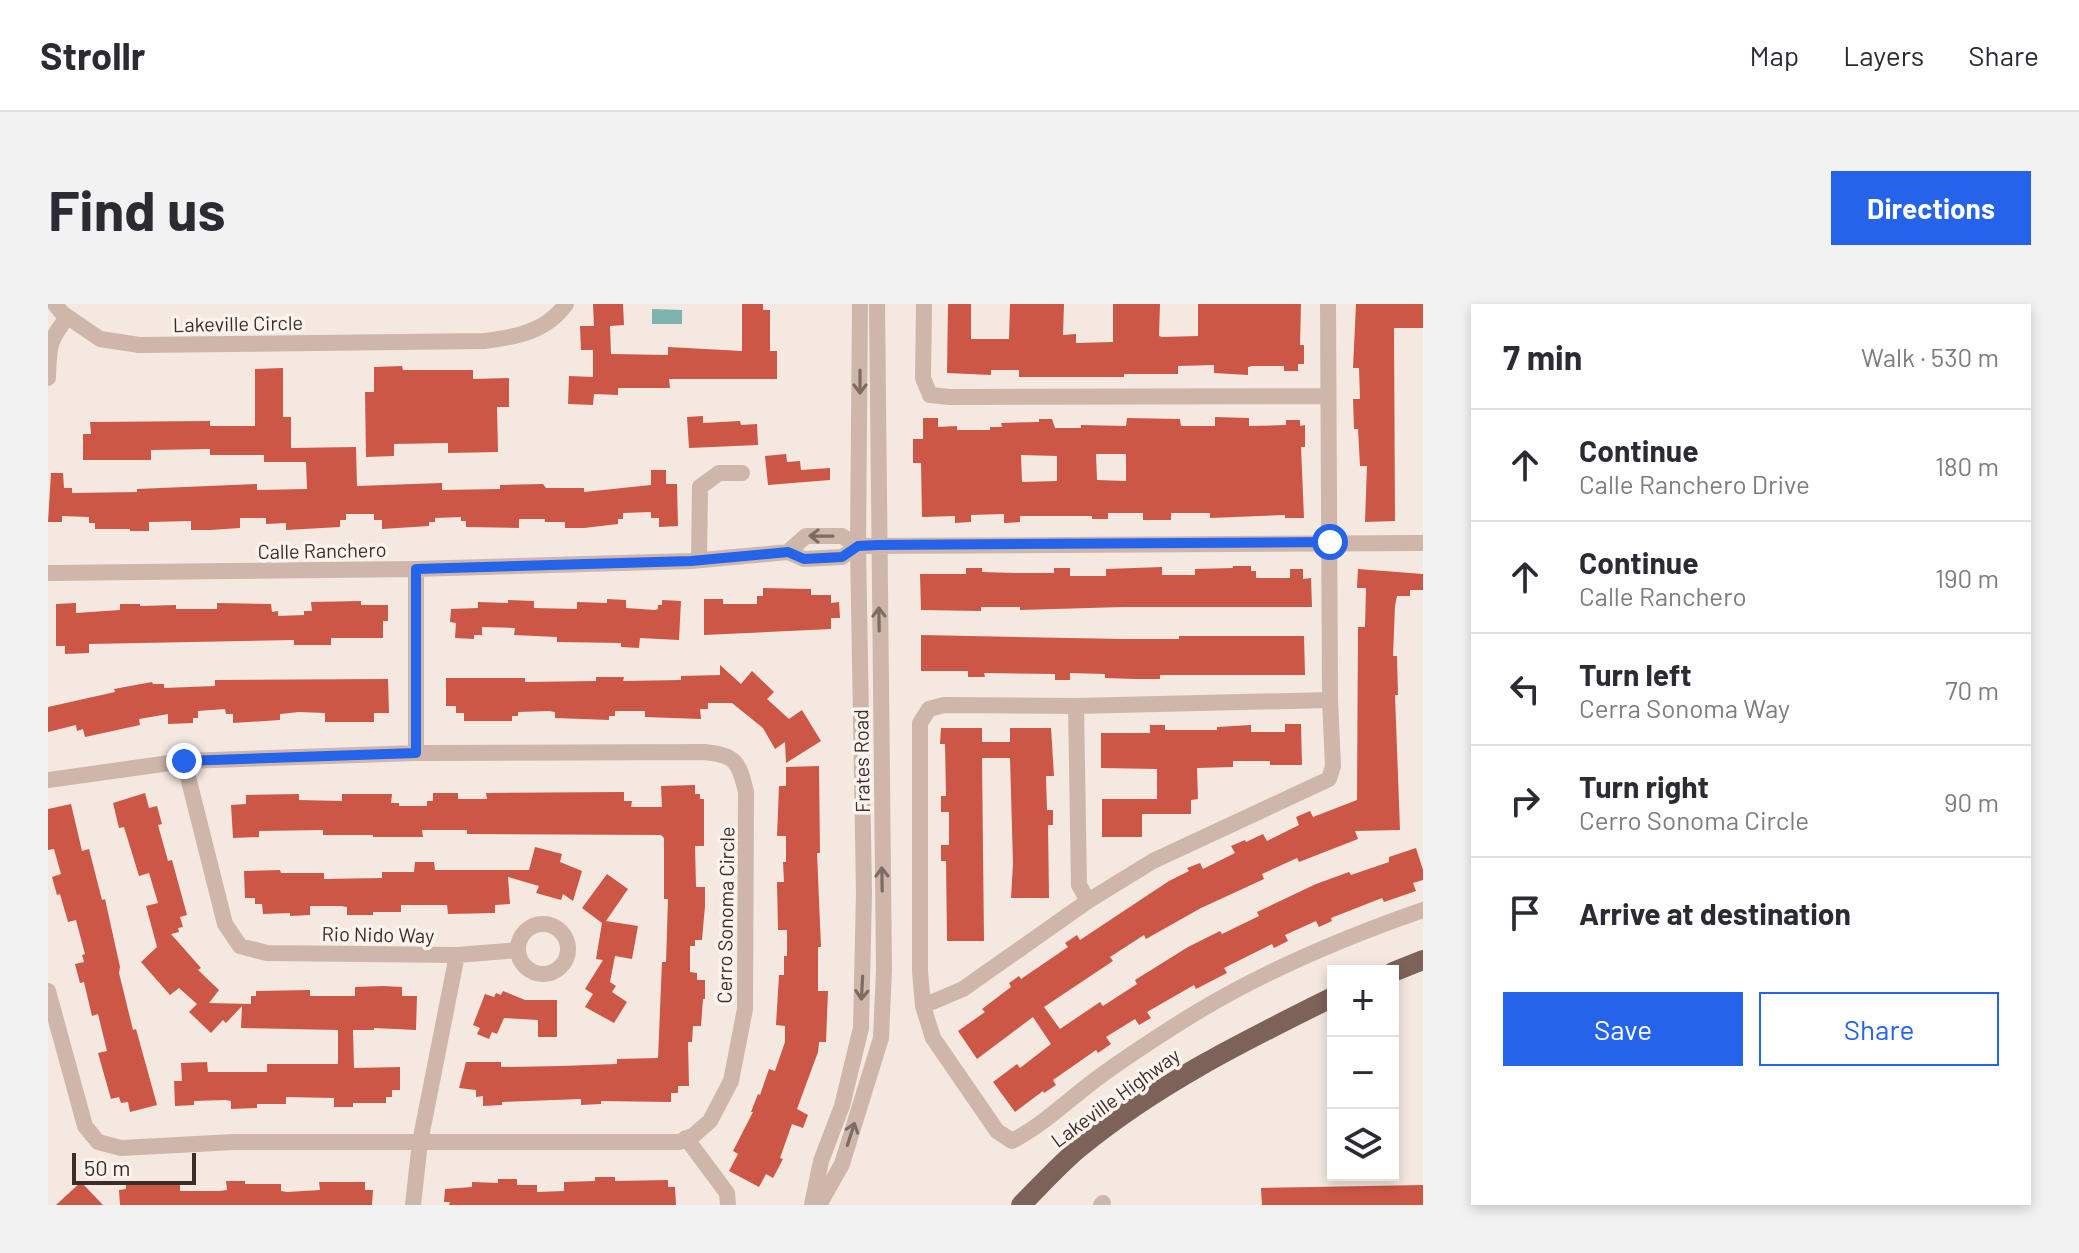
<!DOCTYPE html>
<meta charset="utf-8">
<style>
:root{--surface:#fff;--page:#f2f2f3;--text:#2b2b33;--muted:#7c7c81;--line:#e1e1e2;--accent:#2563eb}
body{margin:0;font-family:Barlow,sans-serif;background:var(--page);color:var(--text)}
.controls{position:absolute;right:24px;bottom:24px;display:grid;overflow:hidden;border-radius:0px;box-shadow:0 4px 12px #0003}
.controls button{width:72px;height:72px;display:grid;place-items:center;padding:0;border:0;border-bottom:2px solid var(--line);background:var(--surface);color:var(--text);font:40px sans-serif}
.scale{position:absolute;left:24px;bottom:20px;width:124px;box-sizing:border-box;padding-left:8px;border:4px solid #3b2d2a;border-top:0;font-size:22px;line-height:28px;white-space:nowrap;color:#3b2d2a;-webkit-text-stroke:6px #fbf3ed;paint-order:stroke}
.stop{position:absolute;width:24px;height:24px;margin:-18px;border:6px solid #2563eb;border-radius:50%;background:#fff}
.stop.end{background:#2563eb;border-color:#fff;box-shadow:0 2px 8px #0008}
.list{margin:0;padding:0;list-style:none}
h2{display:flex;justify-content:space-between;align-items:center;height:104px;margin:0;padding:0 32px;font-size:34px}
h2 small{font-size:26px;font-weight:400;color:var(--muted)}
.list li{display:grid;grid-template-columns:52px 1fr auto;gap:24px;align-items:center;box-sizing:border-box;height:112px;padding:0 32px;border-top:2px solid var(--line)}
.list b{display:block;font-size:30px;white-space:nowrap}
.list p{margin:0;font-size:26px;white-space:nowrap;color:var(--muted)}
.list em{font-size:26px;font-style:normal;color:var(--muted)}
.actions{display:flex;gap:16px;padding:24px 32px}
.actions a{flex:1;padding:18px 0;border:2px solid var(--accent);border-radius:0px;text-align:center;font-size:28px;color:var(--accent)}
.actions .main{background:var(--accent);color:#fff}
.icon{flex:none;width:44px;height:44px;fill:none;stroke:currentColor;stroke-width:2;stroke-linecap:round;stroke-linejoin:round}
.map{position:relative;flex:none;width:1375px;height:901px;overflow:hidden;border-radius:0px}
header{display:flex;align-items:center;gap:48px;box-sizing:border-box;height:112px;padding:0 40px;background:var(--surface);border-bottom:2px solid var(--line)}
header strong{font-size:38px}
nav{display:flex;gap:44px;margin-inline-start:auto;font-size:28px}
.intro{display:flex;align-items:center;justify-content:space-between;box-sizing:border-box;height:192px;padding:0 48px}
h1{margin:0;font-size:56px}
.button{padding:20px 36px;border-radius:0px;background:var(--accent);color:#fff;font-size:28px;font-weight:700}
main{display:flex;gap:48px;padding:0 48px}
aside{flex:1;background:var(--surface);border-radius:0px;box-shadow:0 4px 12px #0003}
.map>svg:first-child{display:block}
.water{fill:#7db3af}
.building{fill:#cc5746;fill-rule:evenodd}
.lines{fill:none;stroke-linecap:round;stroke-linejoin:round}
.minor{stroke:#ceb6aa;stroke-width:16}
.major{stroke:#7d625a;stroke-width:20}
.oneway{stroke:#7d6b64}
.route{stroke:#2563eb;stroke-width:10}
.labels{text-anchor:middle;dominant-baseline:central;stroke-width:7;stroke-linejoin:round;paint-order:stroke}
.street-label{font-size:20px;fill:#3b2d2a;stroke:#fbf3ed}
</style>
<header>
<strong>Strollr</strong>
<nav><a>Map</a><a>Layers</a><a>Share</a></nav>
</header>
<div class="intro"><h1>Find us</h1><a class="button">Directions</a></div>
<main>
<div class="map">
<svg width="1375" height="901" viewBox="0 0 1375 901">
<rect width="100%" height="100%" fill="#f4e8e0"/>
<path class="water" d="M604,5l30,1v14h-30z"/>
<path class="building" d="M545,0h30l1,21 -14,1 1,28 57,1v-8l74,4v-47h21v6h7v41h7v28h-108l1,9h-52v7l-24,-1 -1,11 -25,-1 1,-28 24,1v-27h-12l-1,-24h14z
M900,0h23v35h38l1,-35h54l-1,31 13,-1v9l37,-1v-38h47l-1,32 3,1 36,-1v-32h103l-1,41h4v19h-6v7h-14v-5h-32l-4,1v8l-34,-2v-8l-36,1v8h-54v3h-105v-7h-28v5l-44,-2z
M1308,0h67v24h-29l1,193 -30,1 2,-56h-7l-2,-37h-4l-1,-30h7l-1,-31h-6z
M354,62l1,4h70v9l36,-1v29h-12l1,45 -50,1v-10l-54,1v12l-28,1 -1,-65h9v-25z
M235,64v49h8v31l65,-1 1,39 85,-3v7l58,-1v-4l43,-1 3,4h38v4l67,-7v-15h15v14h11l1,42 -19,1v-9h-8v-6l-28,1v6h-5v5l-34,4h-19v-6h-20v-3h-26v9l-53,-1v-6h-5v-4l-26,1v4h-6v4l-47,3v-9h-8v-6h-28v6h-6v7l-54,3v-7l-20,1v-6h-26v10l-30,2h-19v-9l-42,1v9h-19v-2h-35v-6h-6v-6l-27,-1v6h-14l3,-49h12l1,15h8v5l65,-1v-3l120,-5v6l50,-1 -1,-27h-42v-7h-54v-6l-59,1v10h-68v-26h8l-1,-12 120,-1v5h45v-57z
M655,112v7l37,-2 1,4 16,-1 1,21 -69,3 -2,-31z
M1167,113l34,1v8l37,-1v-5h14v6l5,-1v22h-4l3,71h-19v-3l-75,3v-5h-39v7h-28v-7h-35v6h-16v-3h-72v6l-16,1v-9l-33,1v7l-16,1v-7l-33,1 -1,-54h-8v-24h10v-21h15v9l19,-1v4h33v-3h12l-1,-4 38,-1v-3h13l3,9h26v-3l45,1 1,-8 53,1 1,7h34zM1048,150h30v27l-29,-1zM973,151l36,1v25l-35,1z
M738,150l1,8 13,-1 1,9 29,-2v12l-62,5 -3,-29z
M1185,262h18v5h5v7h34v-9h13v10l8,-1 1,29h-189l-103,3v-3h-39v4l-60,-1 -1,-36h46v-6h16v4l33,1h39v-5h16v8h36v-7l56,-2v8h33v-6l38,-1z
M1310,265l65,5v16h-13v6h-13l-2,10 -2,50h4l1,39h-3l5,135 -45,1 3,8 -59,23 -2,-4 -35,16 2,5 -63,29 -55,31 -2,-4 -34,22 3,4 -69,46 16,22 40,-27 3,4 34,-22 -2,-4 53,-33 32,-16 2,3 37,-18 -2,-4 59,-28 33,-12 2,3 38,-13v-5l27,-9 7,22v10l-10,3 3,8 -32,11 -2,-4 -51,20 1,3 -13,6 -3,-6 -31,14 3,6 -14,7 -2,-4 -48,24 3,5 -31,16 -2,-4 -47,27 4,6 -12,7 -4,-6 -29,18 5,7 -13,9 -2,-3 -43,30 3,5 -12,8 -1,-2 -28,21 -22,-30 24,-18 3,4 31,-24 -18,-27 -56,42 -19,-28 27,-19 -3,-3 29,-22 -2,-4 10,-7 2,3 47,-32 -3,-4 12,-8 3,5 89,-59 20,-10 -2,-3 13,-5 3,6 32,-16 -4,-7 14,-6 1,2 17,-8 4,7 32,-16 -3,-8 14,-6 3,6 44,-17 1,-173h7l1,-39h-9z
M715,284l48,1v6h20v8l8,-1 1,16h-9v11l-127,6v-36h19v5h34v-8h6z
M559,295l19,1v8l29,2 3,-1v-4h4v-5l19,1 -2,39 -39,-2 -1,10 -18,-1v-4l-64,-1v-5l-43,-2 1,-7 -33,-1v8h-8v4l-19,-1 1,-15 -6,-1 1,-13 27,-1v-6l30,1v-3l26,1v7l43,1v-7l30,1z
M313,297v4h27v16h-5v17h-52v7h-37v-5l-205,4v9l-24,1v-8h-9v-42l20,-1v10l44,-3v-6h20v2l36,-1v4h41v-6l54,1 1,8 6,-1v5l26,-1v-4h8l-1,-9z
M873,331l202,4h56v-3h125l1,39h-145v4h-25l-30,-1v-4l-35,-1v7h-15v-6l-71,-1 1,4h-17v-6h-47z
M672,361l21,19 11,-13 22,21 -7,7 22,20 13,-9 19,31 -35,22 -1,-21 -10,7 -12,-21 -31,-25h-24v6h-8l1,10 -56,-2v-6h-30v5h-6v4l-54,-2v-6l-6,-1 -31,1v4h-6v5h-48v-8h-8v-7h-10v-28h79v4l71,-1v-4h28l-1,4 58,-1v-4l39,-1z
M340,375l1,34h-15v9h-49v-9l-26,-1 -19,2v6l-47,3v-9h-7l-1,-5 -27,2v7h-5v5l-25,1v-10l-29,5 1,6 -55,12 -2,-8 -6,2 -1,-6 -28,7v-25l67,-15 -1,-3 38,-7 1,2h11v4l51,-2v-6z
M1237,420h16l1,41h-32v-4h-37v6l-36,1 1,31 -7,1v14h-49v23h-40v-38h55v-30l-56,-1v-35h49v-8h15v5h52v-3l34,-2v7h34z
M893,424h41v14h28v-14h41l3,48h-8l1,34h6v15h-5l1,73h-38l2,-34 -3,-106h-28l2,183h-37l-1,-80h-5v-16h8v-33h-8v-16h5l-1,-52h-5z
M771,462l1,87h-3l4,94h-3v44h10l-2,51h-7l-1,10 -21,57 11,6 -5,13 -11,-4 -12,34 3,1 -10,19 -7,-4 -7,13 -30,-16 9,-17 -5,-3 20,-39h-2l7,-18 2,1 9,-26 6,2 10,-29v-16l-9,-1 3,-50h5v-19h3v-26h-9l-1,-48h7l-1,-20h3v-26h-9l2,-50h7v-19z
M647,481v9h5v5h4v47h-9l1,41h9v19l-3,34h-7v6h-5v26l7,1v7h8v19h-2l-2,27h-8l-1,16h-4l1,44h-11v7h-7v9l-70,-1v3l-20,1v-6l-79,3v3l-19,1v-10l-7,1v-7l-17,-2 7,-26h35v5l60,-1 56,-2v-5l41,-1 4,-96h4l2,-63h-4v-61l-3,-3 -194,-1v-4h-45l1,7h-50v-2h-50v-5l-64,1v6l-26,1 -2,-33 15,-1v-9l53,-1v6l43,1v-7h50l-1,9h8v3h28v-5h6v-8h25v6h29l-1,-6 138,-1v9h8l-1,6h31l-1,-21z
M97,489l4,15 8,-2 5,18 -4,1 10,36 4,-1 15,55 -7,2 3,10 -5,1 1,4 -8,2 30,34 -3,2 21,20 -10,13 42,1v-8h5v-5l54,-1v6h45v-9l28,-1 19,1v9h15l-1,34 -42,-2v2h-21l1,38 46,-1v23h-8v7h-6v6h-33v4h-19v-9l-48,-1v7h-29v4l-26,1v-8l-6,-1 -31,1v4l-19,1 -1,-25h8l-1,-18 26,-1 1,10h59v-8h71v-34l-97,-2 1,-22 -16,17 -3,-3 -12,13 -22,-21 8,-8 -18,-16 -9,7 -29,-33 16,-15 -11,-41 12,-3 -9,-30 -10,3 -15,-49 -5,1 -6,-25z
M23,500l11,47 7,-2 13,51 3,-1 15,68 -1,6 14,57 3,-1 21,76 -27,7 -2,-10 -7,1 -2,-6 -8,2 -13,-46 9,-2 -9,-37 -6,2 -8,-34 -4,1 -5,-19 9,-2 -2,-7 3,-1 -9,-34 -8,2 -8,-28 -3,1 -5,-18 9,-3 -7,-25 -6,1v-41z
M487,543l27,7 -2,8 22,9 -9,30 -10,-7 -2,6 -25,-7 3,-7 -31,-9 2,27 -15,1v8l-47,1 -1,-9h-46v7h-28v3h-26v-8l-6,-1h-31v9l-20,1v-3l-27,1 -1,-10h-7v-6h-10l-1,-27 36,-1 1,3h43v6l58,-1v-6h32l1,-10h19l1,8h94z
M559,570l21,15 -22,32 32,5 -6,33 -17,-3 -5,26 6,4 -4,6 15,10 -13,21 -29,-16 8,-13 -8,-5 18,-29 -7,-1 6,-36 -20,-15z
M455,687l22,9h32v37h-19v-17l-34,-2 -7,16 -5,-2 -3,7 -12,-5 3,-6 -7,-3 12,-31 9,3 2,-4 5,2z
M547,873h20v4l53,-1v7h7l1,18h-227l1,-3h-6l1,-13 27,-2v-5l26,1v-4h19v6h20v7l27,-1v-9l31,-1z
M178,877h19v3h36v7l6,1 33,-2 -1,-8h46v8h8l-1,15h-252l-1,-15 7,-1v-5l54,1v6h39l8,-1z
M33,878l22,23h-47z
M1375,881v20h-161l-1,-17z"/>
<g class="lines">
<path class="minor" d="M7,0l7,9 38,26 39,6 345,-4c32,-4 62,-9 82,-37
M876,0l-1,74 7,17 20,2 377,-1
M0,74c1,-29 0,-38 20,-61
M740,248l18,-16h36l16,10 565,-3
M651,256l1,-73 19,-14h23
M0,269l368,-4 275,-8 97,-9 16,7 38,-2 16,-11
M1282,396l-254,6 -132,-1 -15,4 -9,14v248l3,35 10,32 64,93 15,10c31,-16 55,-40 83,-61 24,-18 50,-35 75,-51 78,-51 166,-89 253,-119
M1028,402l3,179 9,16
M368,449v-184
M136,457l41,163 15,22 27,7 190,2 61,-5
M0,476l136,-19 232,-8 288,-1c32,3 35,10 42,40l-1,217 -14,72 -21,40 -16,14 -15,7h-445l-113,6 -23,-6 -13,-16 -37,-135
M470 645a25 25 0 1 1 50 0a25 25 0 1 1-50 0Z
M875,702l40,-17 125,-88 65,-40 176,-82 4,-13 -3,-66 -2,-396
M638,834l41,55 1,12
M365,901l7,-63 37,-187
M764,901l9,-44 21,-55 19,-78 3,-136 -6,-346 2,-242
M771,901l23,-41 39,-126 3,-69 -7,-665
M1053,901l2,-2"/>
<path class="major" d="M1345,668l30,-12
M973,901c19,-19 37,-39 57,-56 77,-64 166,-108 255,-152"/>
</g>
<defs><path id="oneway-shaft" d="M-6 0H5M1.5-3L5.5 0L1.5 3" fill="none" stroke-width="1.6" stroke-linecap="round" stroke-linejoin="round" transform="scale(2)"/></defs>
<g class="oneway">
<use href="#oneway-shaft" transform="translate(812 78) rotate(90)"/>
<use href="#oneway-shaft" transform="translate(773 232) rotate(-179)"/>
<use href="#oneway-shaft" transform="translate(831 315) rotate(-91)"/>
<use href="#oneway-shaft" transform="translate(834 575) rotate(-91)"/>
<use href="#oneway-shaft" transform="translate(814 684) rotate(93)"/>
<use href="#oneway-shaft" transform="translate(803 830) rotate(-72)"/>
</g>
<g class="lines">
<path class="route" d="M136,457l232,-8v-184l275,-8 97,-9 16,7 38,-2 16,-11 19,-1 453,-3"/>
</g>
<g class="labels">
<g class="street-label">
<text transform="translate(190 19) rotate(-1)">Lakeville Circle</text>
<text transform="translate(274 246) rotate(-1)">Calle Ranchero</text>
<text transform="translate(813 457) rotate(-91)">Frates Road</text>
<text transform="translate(677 611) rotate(-89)">Cerro Sonoma Circle</text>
<text transform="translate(330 630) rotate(1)">Rio Nido Way</text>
<text transform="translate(1067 793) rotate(-36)">Lakeville Highway</text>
</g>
</g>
</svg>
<div class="controls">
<button>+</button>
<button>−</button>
<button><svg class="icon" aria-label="layers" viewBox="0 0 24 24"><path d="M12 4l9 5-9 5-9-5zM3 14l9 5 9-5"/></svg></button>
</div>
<div class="scale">50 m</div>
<div class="stop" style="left:1282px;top:238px"></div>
<div class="stop end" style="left:136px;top:457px"></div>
</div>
<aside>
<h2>7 min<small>Walk · 530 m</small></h2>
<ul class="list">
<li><svg class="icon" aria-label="ahead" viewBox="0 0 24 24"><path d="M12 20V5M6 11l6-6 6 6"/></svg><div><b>Continue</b><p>Calle Ranchero Drive</p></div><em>180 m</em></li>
<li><svg class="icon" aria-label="ahead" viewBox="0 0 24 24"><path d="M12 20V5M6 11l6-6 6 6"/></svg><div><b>Continue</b><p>Calle Ranchero</p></div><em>190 m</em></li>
<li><svg class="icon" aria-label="left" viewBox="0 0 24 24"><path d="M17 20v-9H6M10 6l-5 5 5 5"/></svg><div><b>Turn left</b><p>Cerra Sonoma Way</p></div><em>70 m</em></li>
<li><svg class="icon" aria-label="right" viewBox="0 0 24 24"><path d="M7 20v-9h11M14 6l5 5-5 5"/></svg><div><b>Turn right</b><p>Cerro Sonoma Circle</p></div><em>90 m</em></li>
<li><svg class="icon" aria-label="arrive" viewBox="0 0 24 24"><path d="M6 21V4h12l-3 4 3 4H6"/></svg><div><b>Arrive at destination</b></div></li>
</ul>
<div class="actions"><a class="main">Save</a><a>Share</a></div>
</aside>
</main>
